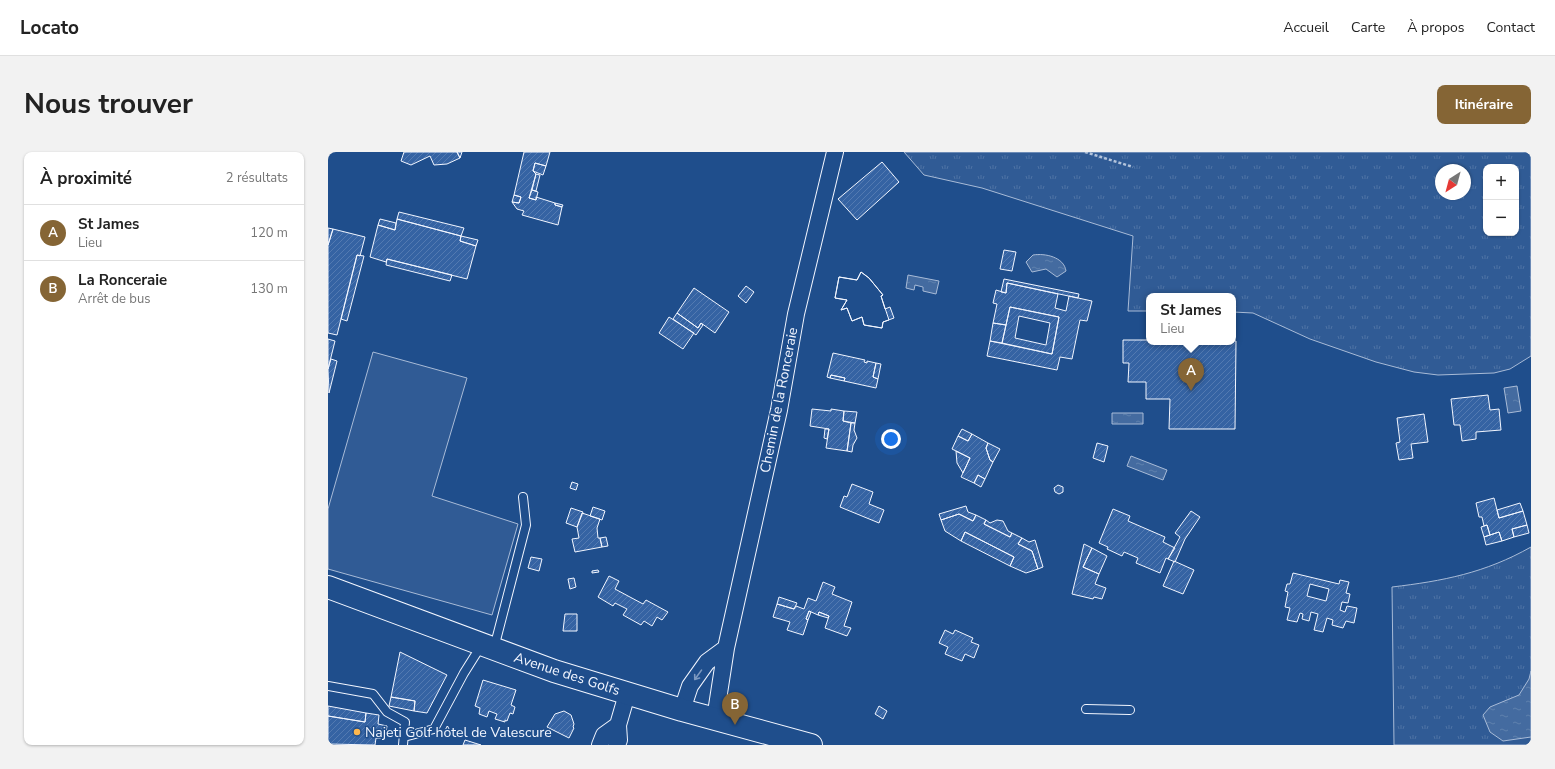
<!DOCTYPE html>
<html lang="fr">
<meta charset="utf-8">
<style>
:root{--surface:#fff;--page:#f2f2f2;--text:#222;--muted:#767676;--line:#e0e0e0;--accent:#856535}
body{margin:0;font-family:"Nunito Sans",sans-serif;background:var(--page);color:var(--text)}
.controls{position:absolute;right:12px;top:12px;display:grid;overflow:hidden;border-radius:8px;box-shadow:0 1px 3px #0004}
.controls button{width:36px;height:36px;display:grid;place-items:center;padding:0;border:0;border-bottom:1px solid var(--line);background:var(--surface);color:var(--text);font:20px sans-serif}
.compass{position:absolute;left:1107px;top:12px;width:36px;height:36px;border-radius:50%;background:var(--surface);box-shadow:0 1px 3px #0004;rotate:216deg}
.you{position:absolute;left:563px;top:287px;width:14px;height:14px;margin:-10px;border:3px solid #fff;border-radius:50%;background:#1a73e8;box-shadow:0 0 0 6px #1a73e833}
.badge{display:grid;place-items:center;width:26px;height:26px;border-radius:50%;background:var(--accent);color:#fff;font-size:13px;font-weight:700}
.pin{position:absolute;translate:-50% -33px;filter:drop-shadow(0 1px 2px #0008)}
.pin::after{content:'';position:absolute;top:21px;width:14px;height:12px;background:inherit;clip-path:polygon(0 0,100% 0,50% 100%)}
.popup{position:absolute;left:818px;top:141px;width:90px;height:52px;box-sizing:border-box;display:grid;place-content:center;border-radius:8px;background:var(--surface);filter:drop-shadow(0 1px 3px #0005);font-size:13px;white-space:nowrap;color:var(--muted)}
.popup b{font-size:15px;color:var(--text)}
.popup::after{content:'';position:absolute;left:50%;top:100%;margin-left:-8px;border:8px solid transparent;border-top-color:var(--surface)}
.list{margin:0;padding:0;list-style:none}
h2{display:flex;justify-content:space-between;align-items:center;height:52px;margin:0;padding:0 16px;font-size:17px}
h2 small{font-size:13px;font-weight:400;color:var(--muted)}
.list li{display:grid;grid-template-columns:26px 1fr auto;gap:12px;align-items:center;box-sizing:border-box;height:56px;padding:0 16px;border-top:1px solid var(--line)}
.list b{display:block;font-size:15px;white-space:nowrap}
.list p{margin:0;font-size:13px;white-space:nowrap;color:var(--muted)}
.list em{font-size:13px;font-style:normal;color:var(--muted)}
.map{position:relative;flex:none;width:1203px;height:593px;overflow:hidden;border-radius:8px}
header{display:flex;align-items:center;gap:24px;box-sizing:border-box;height:56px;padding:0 20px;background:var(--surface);border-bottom:1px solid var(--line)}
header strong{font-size:19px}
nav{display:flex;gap:22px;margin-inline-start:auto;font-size:14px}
.intro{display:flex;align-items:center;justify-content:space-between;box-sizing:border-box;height:96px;padding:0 24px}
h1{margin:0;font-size:28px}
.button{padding:10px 18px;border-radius:8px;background:var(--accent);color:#fff;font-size:14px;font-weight:700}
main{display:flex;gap:24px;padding:0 24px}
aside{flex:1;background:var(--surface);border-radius:8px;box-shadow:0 1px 3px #0004}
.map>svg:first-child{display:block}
.grass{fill:url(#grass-tufts);stroke:#a8bbd7;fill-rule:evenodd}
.pitch{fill:#305b95;stroke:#a8bbd7}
.water{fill:url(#water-ripples);stroke:#a8bbd7}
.building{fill:url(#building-hatch);stroke:#f2f6ff;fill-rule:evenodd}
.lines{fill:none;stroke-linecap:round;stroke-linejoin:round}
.lane-casing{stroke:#f2f6ff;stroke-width:10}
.street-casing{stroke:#f2f6ff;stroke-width:18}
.secondary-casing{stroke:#f2f6ff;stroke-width:24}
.path{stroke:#b3c4dc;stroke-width:2.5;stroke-dasharray:3 2;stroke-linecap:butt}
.lane{stroke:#1f4e8c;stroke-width:8}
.street{stroke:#1f4e8c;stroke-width:16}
.secondary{stroke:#1f4e8c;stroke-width:22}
.oneway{stroke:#7e9ac0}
.poi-dot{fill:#ffb74d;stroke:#1f4e8c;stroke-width:1.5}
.labels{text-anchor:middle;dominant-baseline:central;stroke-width:3;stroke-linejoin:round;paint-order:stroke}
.street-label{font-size:14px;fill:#f2f6ff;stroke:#1f4e8c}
.poi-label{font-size:14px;fill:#f2f6ff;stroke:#1f4e8c;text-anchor:start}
</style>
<header>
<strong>Locato</strong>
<nav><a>Accueil</a><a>Carte</a><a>À propos</a><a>Contact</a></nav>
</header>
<div class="intro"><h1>Nous trouver</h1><a class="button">Itinéraire</a></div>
<main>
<aside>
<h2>À proximité<small>2 résultats</small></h2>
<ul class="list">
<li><span class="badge">A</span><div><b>St James</b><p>Lieu</p></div><em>120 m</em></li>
<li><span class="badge">B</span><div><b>La Ronceraie</b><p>Arrêt de bus</p></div><em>130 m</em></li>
</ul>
</aside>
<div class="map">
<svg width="1203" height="593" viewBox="0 0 1203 593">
<defs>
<pattern id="grass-tufts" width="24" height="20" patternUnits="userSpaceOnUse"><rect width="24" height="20" fill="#305b95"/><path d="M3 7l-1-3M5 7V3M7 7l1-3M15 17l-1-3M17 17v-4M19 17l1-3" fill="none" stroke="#4e73a5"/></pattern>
<pattern id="water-ripples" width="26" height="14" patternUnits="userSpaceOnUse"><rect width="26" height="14" fill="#446ba0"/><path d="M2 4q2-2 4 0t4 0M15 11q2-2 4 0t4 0" fill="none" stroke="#5f81ae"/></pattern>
<pattern id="building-hatch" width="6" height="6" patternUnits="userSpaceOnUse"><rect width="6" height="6" fill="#3563a3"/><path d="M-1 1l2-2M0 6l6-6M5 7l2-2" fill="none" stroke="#537ab1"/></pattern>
</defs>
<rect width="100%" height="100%" fill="#1f4e8c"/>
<path class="grass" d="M576,0h627v204l-21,13 -16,4 -56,2 -24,-3 -38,-10 -66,-23 -57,-26 -20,-1v-16h-84v15h-21l5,-75 -151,-48 -58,-13zM1158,15h30v66h-30zM1113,18h24v24h-24z
M1203,395v198h-137l-2,-158c51,-6 93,-14 139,-40z"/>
<path class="pitch" d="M45,200l94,26 -35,118 86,28 -26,91 -164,-46v-60z"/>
<path class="water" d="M705,103c12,-2 31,2 33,16l-9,6 -11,-8 -14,3 -6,-10z
M580,123l31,6 -3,13 -13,-3v-4l-8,-2 -1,5 -8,-2z
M1189,234l4,25 -13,2 -4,-25z
M784,261h31v11h-31z
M803,304l36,14 -4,10 -36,-14z
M1203,519v66l-28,4 -13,-9 -7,-17 7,-8 29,-12 10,-16z"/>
<path class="building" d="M76,0h53l3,6 -13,6 -13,1 -4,-9 -19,9 -10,-4z
M129,0h5l-2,6z
M196,0h26l-4,14 -11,-3 -2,8 3,3 -7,24 7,2v-3l19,6v2l7,2 -4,18 -36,-10 2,-4 -7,-2 -5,-7 7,1 2,-6 -7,-2z
M554,10l17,20 -42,38 -19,-21z
M207,11l11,3 -3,9 -10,-4z
M208,22l4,1 -4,16 -4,-1z
M204,38l6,2 -2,8 -7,-2z
M186,43l7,2 -2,6 -7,-1z
M227,51l8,2 -1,2 -7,-2z
M71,60l65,16 -3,8 -64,-17z
M52,67l16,4 -1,7 -17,-5z
M69,67l64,17 -1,5 16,5 -9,33 -80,-20 -1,3 -16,-5 8,-32 17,5z
M0,76l5,1 -5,16z
M5,77l32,8 -5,19 -3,-1 -20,80 -9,-2v-88z
M133,84l17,4 -2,6 -16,-5z
M676,98l12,2 -4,19 -12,-2z
M29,103l7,1 -17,65 -6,-2z
M59,107l65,16 -2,6 -64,-16z
M533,120l8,6 14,17 -2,1 8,24 -6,2 -1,6 -18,-3 -2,-8 -10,4 -5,-13 -6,2 6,-10 -12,-2 4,-21 18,3z
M533,120l8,6 14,17 -2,1 4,13 5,-2 4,11 -11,4 -1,6 -18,-3 -2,-8 -10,4 -5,-13 -6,2 6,-10 -12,-2 4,-21 18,3z
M676,127l75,15 -1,4 -71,-15 -1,10 -5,-1z
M679,131l51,11 -3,14 11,3 3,-15 23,5 -5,20 -7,-1 -8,39 -12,-2 -3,13 -70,-14 3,-15 62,13 7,-37 -49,-10 -4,18 -13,-2 4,-19 -4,-1 3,-13 10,3z
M418,134l8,6 -8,11 -8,-7z
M366,136l35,24 -14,21 -14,-10 -3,5 -21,-15z
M682,155l49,10 -7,37 -50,-11zM691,164l31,7 -4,22 -31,-7z
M349,161l21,15 3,-5 2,2 -7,10 -23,-16z
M341,165l25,16 -11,16 -24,-16z
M665,171l13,2 -4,18 -12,-2z
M0,187l7,2 -7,28z
M795,188h26v2h84v-1h3l-1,88h-66l1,-30h-24v-17h-18l1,-19h-6z
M505,201l32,7 -1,2 3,1v-2l9,2 -3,14 5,2 -2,9 -32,-7 1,-3 -14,-3 -1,3 -3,-1z
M3,207l6,2 -8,32 -1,-24z
M548,211l5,1 -3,15 -5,-2z
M503,223l14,3 -1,3 -14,-3z
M1160,243l2,15 9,-1 2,21 -25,2v7l-14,2 -2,-16h-6l-3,-26z
M484,257l19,2v-2l13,2 -1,10 8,2 -4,28 -21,-3 3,-19 -19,-3z
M516,259l13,1 -2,11 -12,-2z
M1096,262l4,28 -17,2 2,14 -14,2 -3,-17 4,-1 -3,-24z
M523,271h4l-1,7 3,8 -4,7 -1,7 -5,-1z
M497,277h4l-2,10 -3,-1z
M634,277l10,5 -4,7 -10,-5z
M644,282l16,9 -2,5 4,12 3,2 -8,17 -7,-4 -4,8 -13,-6 9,-19 -18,-9 6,-13 10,5z
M660,291l12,6 -7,13 -3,-2 -4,-12z
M769,291l11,3 -4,16 -11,-4z
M628,299l14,7 -7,15 -6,-10z
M650,323l7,4 -4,8 -7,-4z
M244,330l6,2 -2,6 -6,-2z
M524,332l21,8 -4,12 15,6 -5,13 -39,-16 4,-11 3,1z
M730,333l5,2v5l-4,2 -4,-2 -1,-4z
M1166,346l5,20 24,-7 4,14 -15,4 2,8 -12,4 -3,-9 -9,3 -3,-10 -3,1 -2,-9h-3l-3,-14z
M1192,351l3,8 -24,7 -2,-8z
M638,354l2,6 8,3 -3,6 -14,-7 -18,6 -2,-6z
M265,355l12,4 -3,9 -12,-4z
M243,356l12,4 -6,15 -11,-4z
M785,357l17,7 -2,5 37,16 -2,5 12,6 -7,11 -2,-1 -6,15 -24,-10 2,-5 -14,-6 -2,4 -15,-7 1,-2 -9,-4z
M863,359l9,6 -15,22 -10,23 -7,-3 12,-22 -5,-4z
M254,361l18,6 -3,9 1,10h2l2,9 -27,5 -3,-13 7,-1 -2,-11z
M631,362l14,7 3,-6 10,5 -2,4 26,13 2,-4 10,5 -4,6 14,7 6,18 -12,4 -16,-7 4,-9 -49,-25 -4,9 -16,-10 -4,-11z
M658,368l4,3 7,-3 6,1 5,10 4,2 -2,4 -26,-13z
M1159,373l3,10 -6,2 -3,-10z
M1199,373l2,8 -15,4 -2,-8z
M637,380l49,25 -4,9 -49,-25z
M1171,380l3,9 -16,4 -2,-8z
M278,385l2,9 -6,1 -2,-9z
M694,386l7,4 6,-2 8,27 -5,2 -6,-18 -14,-7z
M756,392l8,4 -9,19 16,7 -4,10 11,4 -4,11 -8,-2 -1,2 -21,-5z
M764,396l15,8 -8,18 -16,-7z
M203,405l11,2 -3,12 -11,-3z
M846,409l20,9 -11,24 -20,-8z
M270,418l1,2 -7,1v-2z
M965,421l46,11 1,-4 9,2 -3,11 4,1 -2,9 -6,-1 -2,8 5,2 2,-6 10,2 -3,15 -8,-2 -3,7 -11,-3 1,-5 -6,-2 -4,14 -9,-2 4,-16 -7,-2 -2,9 -7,-2 1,-5 -3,-1 -3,9 -10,-2 3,-12 -5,-1 3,-15 -3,-1 2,-7h3zM982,432l19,5 -3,12 -19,-5z
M281,424l10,5 -4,8 28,15 3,-4 22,12 -6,8 -5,-3 -5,9 -8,-5 -3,4 -18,-10 4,-6 -12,-6 -2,3 -15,-9z
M246,426l2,9 -6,2 -2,-10z
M495,430l12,5 -3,7 20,8 -8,24 7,2 -4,8 -22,-8 4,-12 -10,-4 -1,3 -9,-4 -3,8 2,1 -5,15 -16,-5 3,-8 -17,-5 4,-13 17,5 2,-3 8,3 4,-11 8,3z
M451,445l18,6 -3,6 -17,-5z
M481,459l2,1 -3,8 -2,-1z
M491,460l10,4 -1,2 -10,-3z
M237,462h12v17h-14z
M617,478l8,4 2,-4 18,8 -2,4 8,3 -5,13 -9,-4 -3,7 -17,-7 3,-7 -9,-4z
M72,500l47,23 -20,38 -13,-2 1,-10 -24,-4z
M155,528l33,10 -5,15 4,2 -2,7 -3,-1 -3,8 -2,-1v2l-10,-3 2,-5 -8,-3 -2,6 -8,-3 1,-6 -5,-2z
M63,545l24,4 -1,10 -25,-5z
M0,554l38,7 -1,9 -37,-6z
M551,554l8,5 -4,8 -8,-5z
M236,559l7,4 3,9 -1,3 1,1 -5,10 -22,-11 8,-13z
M38,561l13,2 -1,9 9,2 -2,13 -9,-1 -1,7 -47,-1v-28l37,6z
M137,588l16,5h-18z"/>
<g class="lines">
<defs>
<path id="lane" d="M166,496l32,-123 -3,-28
M0,534l45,8 14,18 18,10 -2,23
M758,557l44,1
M76,585l30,-8 30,-56 17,-27"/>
<path id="street" d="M354,558l8,-24 17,-24 19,-14
M387,567l11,-71 53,-238 17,-96 39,-162
M272,593l4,-10 14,-10
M289,593l2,-5 -1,-15 9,-31"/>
<path id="secondary" d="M0,435l226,84 128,39 129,35"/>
</defs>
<use href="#lane" class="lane-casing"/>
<use href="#street" class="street-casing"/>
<use href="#secondary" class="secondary-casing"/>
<path class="path" d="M757,0l48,15"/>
<use href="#lane" class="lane"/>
<use href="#street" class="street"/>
<use href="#secondary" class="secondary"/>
</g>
<defs><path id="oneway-shaft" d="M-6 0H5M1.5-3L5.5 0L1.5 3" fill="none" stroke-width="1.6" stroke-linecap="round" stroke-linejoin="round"/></defs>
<use class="oneway" href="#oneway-shaft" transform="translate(370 523) rotate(126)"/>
<circle class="poi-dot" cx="29" cy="580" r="4"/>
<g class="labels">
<g class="street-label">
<text transform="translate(451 248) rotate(-79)">Chemin de la Ronceraie</text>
<text transform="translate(239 522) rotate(18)">Avenue des Golfs</text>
</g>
<g class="poi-label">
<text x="37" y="580">Najeti Golf hôtel de Valescure</text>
</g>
</g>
</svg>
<div class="controls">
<button>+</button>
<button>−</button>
</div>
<svg class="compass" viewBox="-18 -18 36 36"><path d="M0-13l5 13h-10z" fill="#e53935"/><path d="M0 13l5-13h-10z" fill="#767676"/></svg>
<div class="you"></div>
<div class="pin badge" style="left:863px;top:239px">A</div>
<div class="popup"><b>St James</b>Lieu</div>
<div class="pin badge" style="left:407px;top:573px">B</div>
</div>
</main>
